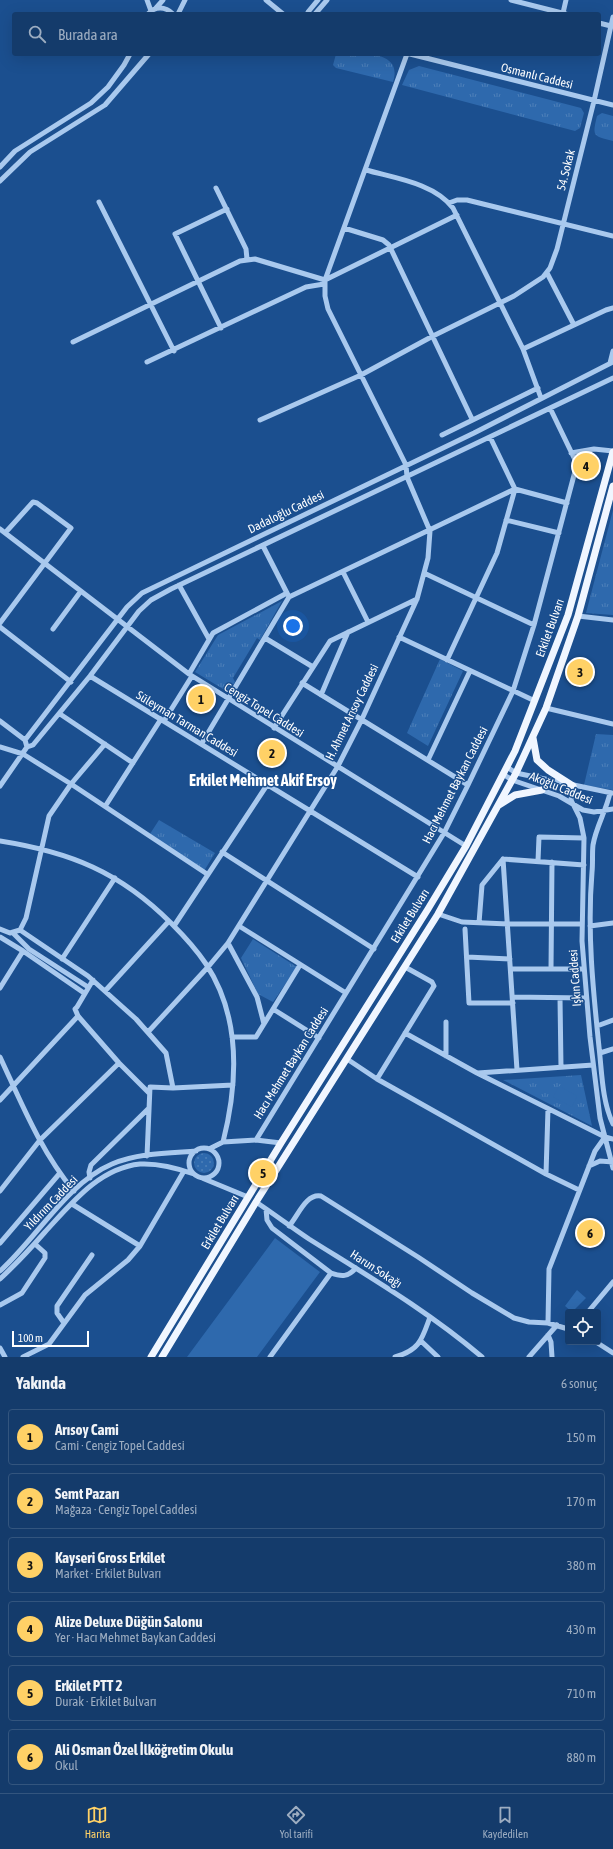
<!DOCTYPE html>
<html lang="tr">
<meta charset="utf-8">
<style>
:root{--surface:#143b6b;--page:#214673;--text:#f1f3f6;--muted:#9dadc1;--line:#33557e;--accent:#ffd166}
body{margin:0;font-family:"Asap Condensed",sans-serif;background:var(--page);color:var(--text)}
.controls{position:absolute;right:12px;bottom:12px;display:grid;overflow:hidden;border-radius:4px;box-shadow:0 4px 16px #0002}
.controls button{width:36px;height:36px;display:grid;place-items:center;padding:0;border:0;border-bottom:1px solid var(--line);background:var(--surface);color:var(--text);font:20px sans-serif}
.scale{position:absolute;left:12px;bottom:10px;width:77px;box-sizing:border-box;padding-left:4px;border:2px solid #fff;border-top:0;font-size:11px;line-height:14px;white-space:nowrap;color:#fff;-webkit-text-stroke:3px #1b4f8f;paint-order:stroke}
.you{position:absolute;left:293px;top:626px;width:14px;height:14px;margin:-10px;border:3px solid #fff;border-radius:50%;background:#1a73e8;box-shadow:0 0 0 6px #1a73e833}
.badge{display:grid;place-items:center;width:26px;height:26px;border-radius:50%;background:var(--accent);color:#111;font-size:13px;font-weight:700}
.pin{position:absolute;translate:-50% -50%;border:2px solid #fff;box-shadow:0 1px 4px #0006}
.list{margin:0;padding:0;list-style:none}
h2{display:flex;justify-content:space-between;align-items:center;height:52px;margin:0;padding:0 16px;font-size:17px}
h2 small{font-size:13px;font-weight:400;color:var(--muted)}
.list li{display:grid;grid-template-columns:26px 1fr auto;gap:12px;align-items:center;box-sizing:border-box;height:56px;margin:0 8px 8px;padding:0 8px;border:1px solid var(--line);border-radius:4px}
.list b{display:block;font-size:15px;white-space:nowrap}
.list p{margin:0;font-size:13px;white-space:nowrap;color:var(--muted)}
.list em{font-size:13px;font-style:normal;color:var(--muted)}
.icon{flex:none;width:22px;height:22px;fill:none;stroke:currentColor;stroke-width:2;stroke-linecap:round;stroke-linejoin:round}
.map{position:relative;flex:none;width:613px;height:1357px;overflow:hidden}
.search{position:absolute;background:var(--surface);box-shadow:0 4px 16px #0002;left:12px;right:12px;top:12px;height:44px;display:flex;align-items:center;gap:10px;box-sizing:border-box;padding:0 14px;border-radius:4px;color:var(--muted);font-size:15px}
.sheet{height:436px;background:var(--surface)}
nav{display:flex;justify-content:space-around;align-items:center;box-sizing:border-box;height:56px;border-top:1px solid var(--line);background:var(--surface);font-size:11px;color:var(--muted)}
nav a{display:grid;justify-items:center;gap:2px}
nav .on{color:var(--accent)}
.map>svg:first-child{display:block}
.grass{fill:url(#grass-dots)}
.park{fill:url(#park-tufts)}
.pitch{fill:#2e69ad}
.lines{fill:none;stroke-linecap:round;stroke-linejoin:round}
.minor{stroke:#a9c9ee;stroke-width:5}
.major{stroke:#f0f6ff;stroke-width:7}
.labels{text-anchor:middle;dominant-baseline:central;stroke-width:3;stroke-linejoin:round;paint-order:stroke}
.street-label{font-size:12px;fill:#fff;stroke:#1b4f8f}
.district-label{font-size:16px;font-weight:bold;fill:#fff;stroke:#1b4f8f}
</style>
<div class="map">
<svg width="613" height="1357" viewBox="0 0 613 1357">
<defs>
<pattern id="grass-dots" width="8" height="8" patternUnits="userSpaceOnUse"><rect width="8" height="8" fill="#2e69ad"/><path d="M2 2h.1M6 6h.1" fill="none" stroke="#4d80b9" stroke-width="1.8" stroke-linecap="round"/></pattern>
<pattern id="park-tufts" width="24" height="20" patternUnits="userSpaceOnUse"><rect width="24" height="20" fill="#2e69ad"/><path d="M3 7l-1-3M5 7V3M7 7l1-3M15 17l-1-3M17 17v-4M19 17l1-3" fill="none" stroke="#4d80b9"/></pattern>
</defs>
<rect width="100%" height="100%" fill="#1b4f8f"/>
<path class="grass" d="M194 1163a10 10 0 1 1 20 0a10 10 0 1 1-20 0Z"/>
<path class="park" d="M336,54c19,0 68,-6 57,28l-57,-14 -3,-3z
M419,66l162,42 3,5 -4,15 -5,3 -173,-46 7,-15z
M602,113l11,3v25c-20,-5 -21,-4 -16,-25z
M613,510v105l-27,-2z
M282,601l-22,39 -3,-2 -24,40 2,4 -7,10 -33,-20 23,-37z
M440,659l23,12 -35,75 -21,-13z
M596,734l17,1v55l-29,-5z
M159,820l56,33 -11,18 -56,-34z
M253,939l44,28 -24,35 -15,-8 -17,-36z
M581,1075l11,51 -89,-46z"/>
<path class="pitch" d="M559,1086l18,10 -5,11 -19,-10z
M275,1238l45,34 -63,85h-70z
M577,1290l9,8 -14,14 -7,-6z"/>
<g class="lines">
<path class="minor" d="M147,0l4,11
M266,0l17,14
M511,0l55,14
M156,8l7,-8
M563,13l3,-13
M148,14c7,-8 17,-8 25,0
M178,14l7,-14
M308,14v-2l10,-12
M315,14l12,-14
M599,23l12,3
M410,54l203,51
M0,167l15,-16 76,-48 17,-16 16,-22 6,-11
M366,170c28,8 68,13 87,38l70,141 18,49
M0,181l30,-29 75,-47 44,-51
M216,188l30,61 1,10
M99,202l75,149
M449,203l8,-3h10l146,36
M344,228l39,12 6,5 83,174
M547,273l27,52
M221,328l-46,-94 52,-25
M73,342l167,-81 15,-2 70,21 132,-65
M523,349l83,-39 7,-2
M147,362l159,-75 18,-3
M610,363l3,-12
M260,420l101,-45 72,-39 81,-40 29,-19 7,-9 7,-19 37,-148 19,-84
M442,435l96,-47
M571,453l23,-4 19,2
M506,520l53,13
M0,529l189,145 277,172
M263,546l25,49
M343,572l25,50
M424,573l110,52
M179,585l30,54
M578,616l35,4
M0,623l71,-95 -34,-25 -4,-1 -28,31
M0,627l71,55
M53,629l28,-38
M399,637l136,64
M265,638l48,29
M447,660l50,-107 18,-64 -25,-52
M189,674l24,-41 74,-40
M90,676l328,201
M302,683l166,102
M321,695l27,-63
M546,708l67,16
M60,714l73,49
M0,721l25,19
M164,721l28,-45
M274,728l56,-87 87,-42
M202,743l87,-146 226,-108 52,14
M0,747l23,7 48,30 136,90
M27,747l-2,-7 102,-133 15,-14 332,-160 139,-71
M428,760l42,-89
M507,767l9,6 96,20
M503,774l9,6 47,16 24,14 11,2 19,-3
M0,786l27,-39 6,-2 57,-69 49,-65 12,-11 20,-11 442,-211
M573,786l-2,14 9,18 4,20 -2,103 8,96 10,81 13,50
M610,793c-4,18 -14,34 -17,52 -1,9 0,18 -1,27 -5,59 1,117 7,175 3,26 3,54 14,77
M106,805l55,-86
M0,841c70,11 120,31 171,82 13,13 25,26 35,41 35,53 32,119 17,178
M222,852l152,97
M503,859l14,211
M503,859l81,6
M538,861l1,-24 45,1
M438,914l24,8 46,2h74
M479,923l3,-38 21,-26
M174,926l93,-141
M239,926l107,67
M590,926l23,-3
M0,929l10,4 10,-3 6,-12 23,-102 22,-32 34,-40
M465,929l4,74h44
M20,930l68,46 48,43 30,34 7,35
M13,933l16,16 59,38
M0,937l23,14 61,42
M228,943l29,54 7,27
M467,957l43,2
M62,959l53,-81
M511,969h73
M551,969l1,-107
M0,988l23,-37
M105,991l64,-70
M512,997l74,1
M560,998l1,69
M273,1009l46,29
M78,1016l-3,-7 2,-2 16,-27
M446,1022v34
M597,1026l16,-6
M148,1032l60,-65 20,-24 110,-177 24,-47 55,-120 11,-41 2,-27 -23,-54 -1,-12 -78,-156 -3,-13v-16l82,-226
M405,1033l72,40 128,64
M232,1037h24l44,-72
M600,1053l13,-4
M0,1057c21,45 41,95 74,134
M347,1059l30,20 169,95 33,16
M478,1073l115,-8
M377,1079l57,-93 -2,-4 -27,-15
M0,1100l78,-84 41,47 30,30
M256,1140l188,-307 24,-48 45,-94 21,-66 43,-161 -27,-56
M189 1163a15 15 0 1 1 30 0a15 15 0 1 1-30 0Z
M209,1149l14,-7 33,-2 25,3
M147,1156l3,-69 23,1 60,-3
M589,1166l11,-5 13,1
M546,1174l2,-65
M90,1178l-1,-6 2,-7 58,-57
M202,1178l46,19
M0,1191l40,-51 79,-77
M256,1202c18,12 35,25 53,37 59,37 119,72 173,118
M72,1204l68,42
M266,1209l1,11 5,8 59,45
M289,1226c9,-10 17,-33 32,-30l97,61 54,36 42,25 15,4 19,1 20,6
M0,1243l60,-70
M0,1271c36,-32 67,-88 112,-107 26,-11 57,-11 84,-13
M0,1279c16,-15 31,-31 45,-47 26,-28 54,-64 95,-68 19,-1 37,4 54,10
M0,1305l22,-12 23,-35v-5l-10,-9
M588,1312l25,-30
M64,1323l-7,-10v-7l35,-51
M548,1323l1,-54 46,-118 10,-14 8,2
M548,1335l3,7 1,15
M421,1341l17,16
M596,1342l17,11
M0,1348l5,9
M23,1357l26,-13 36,-49 43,-35 12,-14 44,-75
M270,1357l61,-84c11,4 17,4 25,-5
M395,1357c25,-7 27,-18 35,-40
M529,1357l28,-32"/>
<path class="major" d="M533,738l4,22 11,10 25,16
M499,805l16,-10 27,-5
M151,1357l130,-214 147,-234 38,-63 49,-95 53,-136 45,-163
M162,1357l94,-155 182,-288 78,-141 30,-65 32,-92 35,-130"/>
</g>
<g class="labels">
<g class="street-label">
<text transform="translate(537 76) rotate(14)">Osmanlı Caddesi</text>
<text transform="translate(566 170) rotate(-76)">54. Sokak</text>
<text transform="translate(286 512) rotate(-26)">Dadaloğlu Caddesi</text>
<text transform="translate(550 628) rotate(-70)">Erkilet Bulvarı</text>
<text transform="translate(264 710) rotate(32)">Cengiz Topel Caddesi</text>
<text transform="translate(352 712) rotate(-64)">H. Ahmet Arısoy Caddesi</text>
<text transform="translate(187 724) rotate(31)">Süleyman Tarman Caddesi</text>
<text transform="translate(455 785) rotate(-63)">Hacı Mehmet Baykan Caddesi</text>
<text transform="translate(561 788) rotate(22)">Akoğlu Caddesi</text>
<text transform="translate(410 916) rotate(-58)">Erkilet Bulvarı</text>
<text transform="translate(575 978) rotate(-94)">Işkın Caddesi</text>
<text transform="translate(291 1063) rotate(-58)">Hacı Mehmet Baykan Caddesi</text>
<text transform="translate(51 1203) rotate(-46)">Yıldırım Caddesi</text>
<text transform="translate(220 1222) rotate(-59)">Erkilet Bulvarı</text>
<text transform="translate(376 1269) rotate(33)">Harun Sokağı</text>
</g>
<g class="district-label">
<text x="263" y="780">Erkilet Mehmet Akif Ersoy</text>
</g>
</g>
</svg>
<div class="controls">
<button><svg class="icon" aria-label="locate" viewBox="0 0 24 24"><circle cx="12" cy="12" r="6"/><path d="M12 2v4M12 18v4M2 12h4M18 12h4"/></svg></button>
</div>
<div class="scale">100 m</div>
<div class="you"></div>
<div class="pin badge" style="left:201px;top:699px">1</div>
<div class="pin badge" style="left:272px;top:753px">2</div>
<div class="pin badge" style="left:580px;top:672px">3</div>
<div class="pin badge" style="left:586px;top:466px">4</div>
<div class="pin badge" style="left:263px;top:1173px">5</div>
<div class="pin badge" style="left:590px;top:1233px">6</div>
<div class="search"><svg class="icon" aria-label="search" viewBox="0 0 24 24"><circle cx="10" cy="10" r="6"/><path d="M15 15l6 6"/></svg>Burada ara</div>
</div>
<section class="sheet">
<h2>Yakında<small>6 sonuç</small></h2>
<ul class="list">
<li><span class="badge">1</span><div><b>Arısoy Cami</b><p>Cami · Cengiz Topel Caddesi</p></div><em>150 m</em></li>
<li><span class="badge">2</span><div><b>Semt Pazarı</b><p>Mağaza · Cengiz Topel Caddesi</p></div><em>170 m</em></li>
<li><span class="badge">3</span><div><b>Kayseri Gross Erkilet</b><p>Market · Erkilet Bulvarı</p></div><em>380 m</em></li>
<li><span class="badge">4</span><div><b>Alize Deluxe Düğün Salonu</b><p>Yer · Hacı Mehmet Baykan Caddesi</p></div><em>430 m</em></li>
<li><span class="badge">5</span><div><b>Erkilet PTT 2</b><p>Durak · Erkilet Bulvarı</p></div><em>710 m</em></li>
<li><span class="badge">6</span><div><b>Ali Osman Özel İlköğretim Okulu</b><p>Okul</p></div><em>880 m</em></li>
</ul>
</section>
<nav>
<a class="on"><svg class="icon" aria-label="map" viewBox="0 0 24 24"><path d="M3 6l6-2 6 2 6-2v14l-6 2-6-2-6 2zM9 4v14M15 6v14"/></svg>Harita</a>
<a><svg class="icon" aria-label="directions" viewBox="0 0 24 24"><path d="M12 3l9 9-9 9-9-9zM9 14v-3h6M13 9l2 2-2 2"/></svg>Yol tarifi</a>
<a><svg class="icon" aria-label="saved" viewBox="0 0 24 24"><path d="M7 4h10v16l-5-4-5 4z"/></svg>Kaydedilen</a>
</nav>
